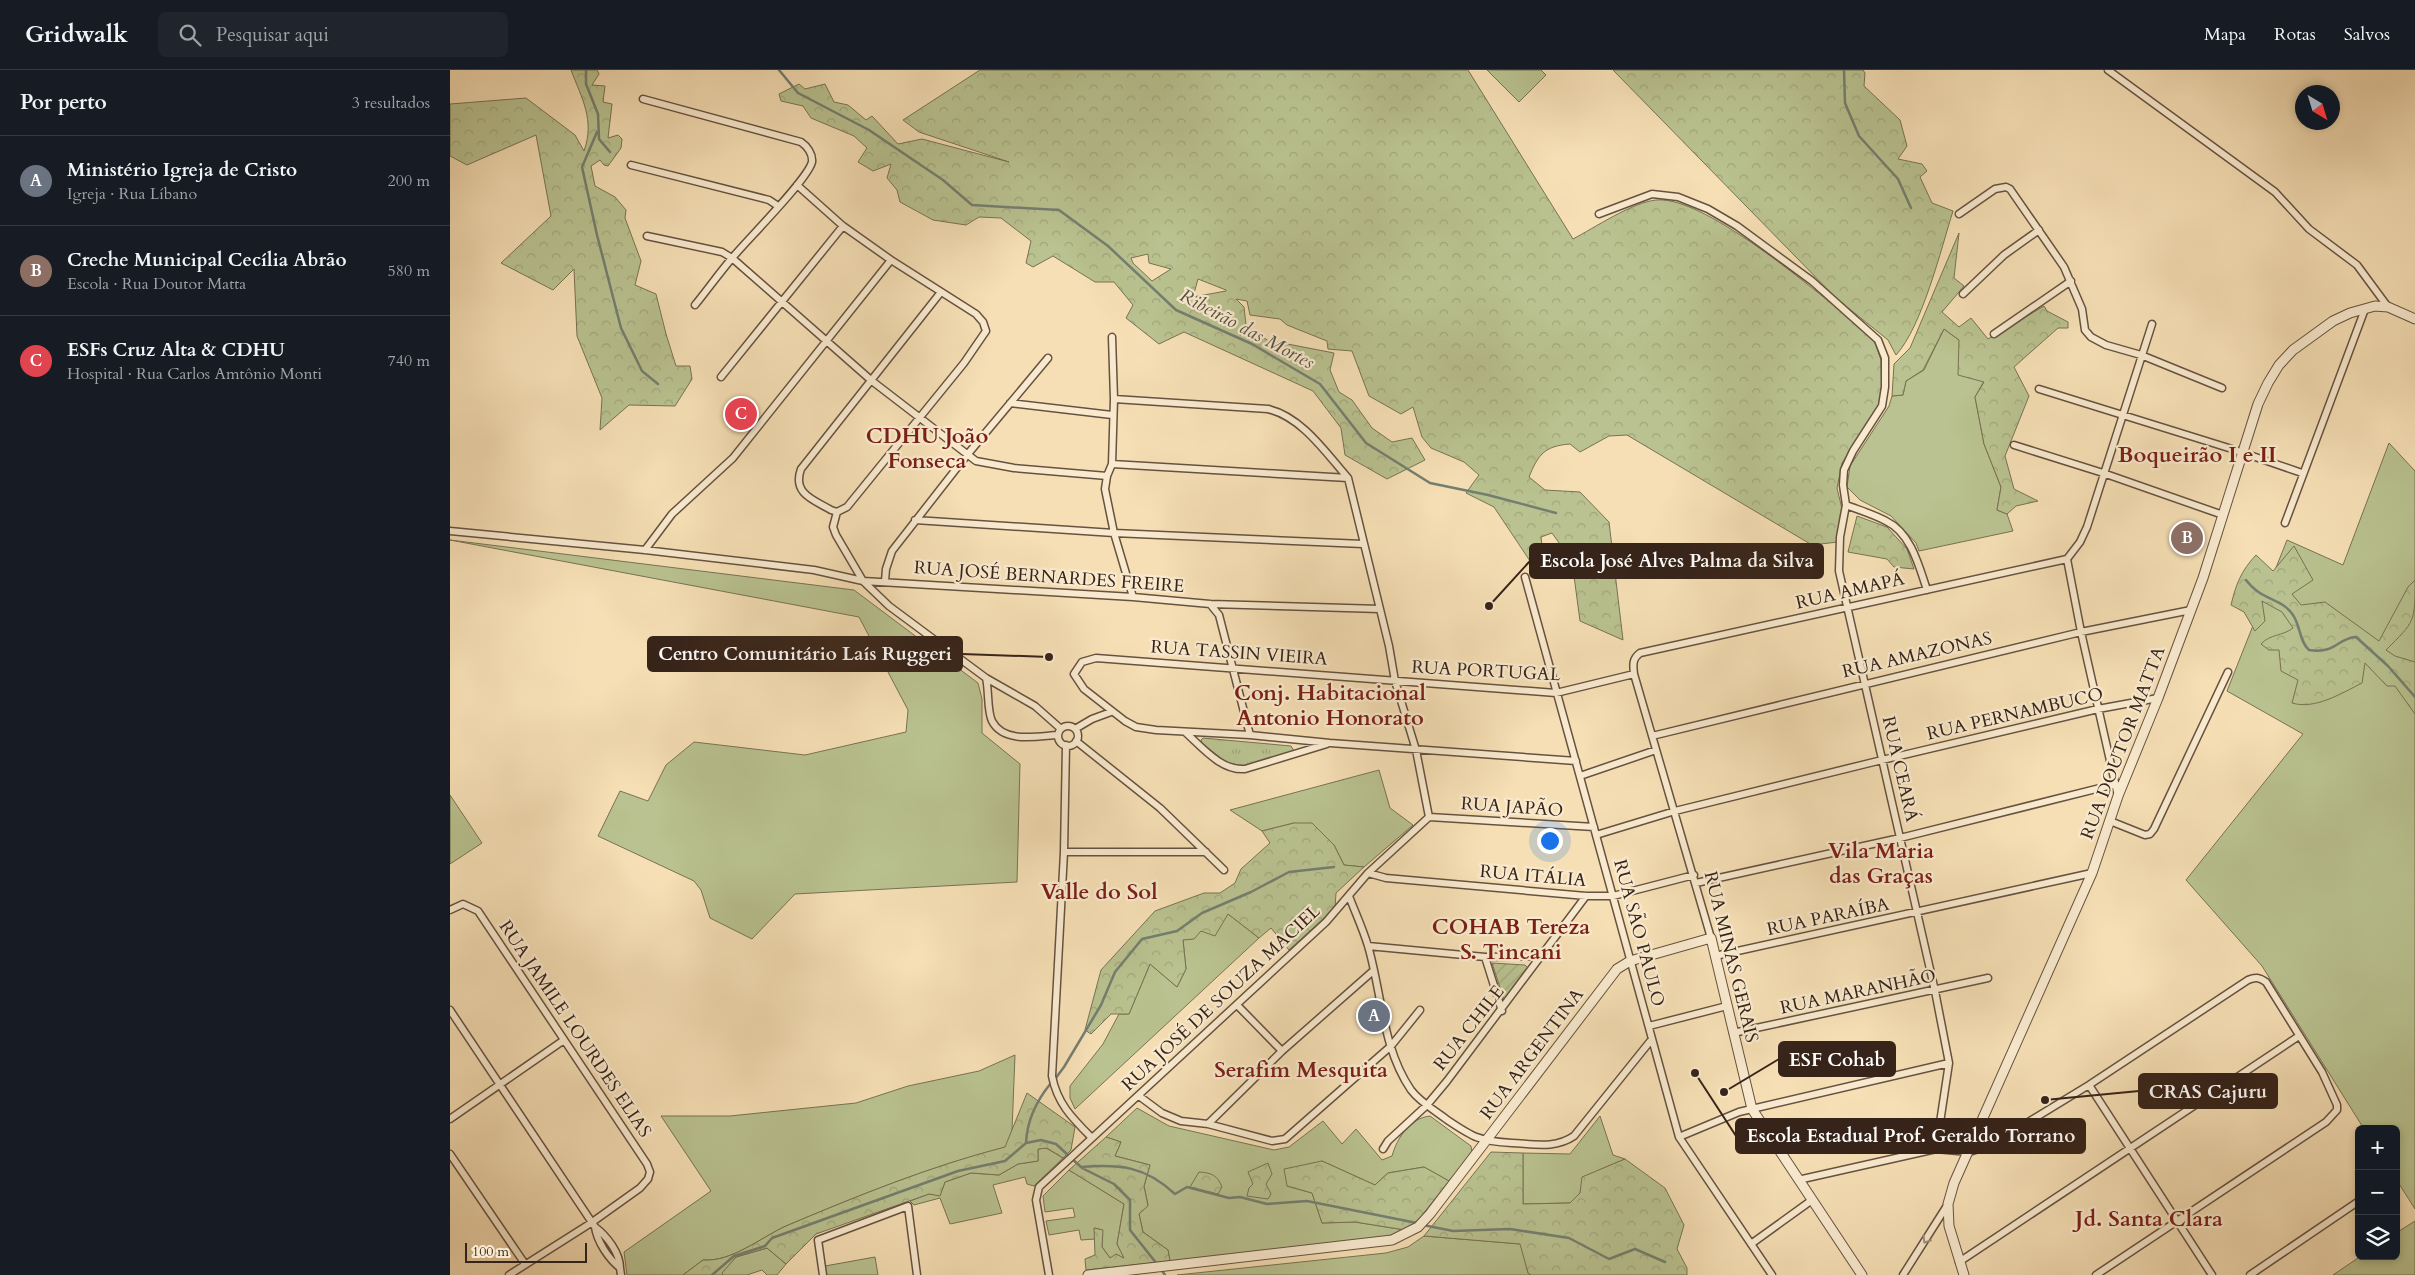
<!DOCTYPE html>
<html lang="pt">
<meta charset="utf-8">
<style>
:root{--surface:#171b24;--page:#20242c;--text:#f1f3f6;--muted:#9ea1a6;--line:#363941;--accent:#c59692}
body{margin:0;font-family:Cardo,serif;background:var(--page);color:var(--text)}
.controls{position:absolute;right:15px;bottom:15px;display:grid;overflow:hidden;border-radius:8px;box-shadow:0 2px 8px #0003}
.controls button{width:45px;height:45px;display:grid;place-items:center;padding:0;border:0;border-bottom:1px solid var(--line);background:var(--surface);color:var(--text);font:25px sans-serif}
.compass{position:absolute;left:1845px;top:15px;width:45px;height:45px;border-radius:50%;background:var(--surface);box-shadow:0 2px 8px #0003;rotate:142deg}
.scale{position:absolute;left:15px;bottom:12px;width:122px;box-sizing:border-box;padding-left:5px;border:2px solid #362319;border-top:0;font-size:14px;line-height:18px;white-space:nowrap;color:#362319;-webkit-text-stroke:4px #f9eacf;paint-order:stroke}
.you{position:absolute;left:1099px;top:770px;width:18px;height:18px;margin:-12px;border:4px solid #fff;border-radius:50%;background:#1a73e8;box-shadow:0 0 0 8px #1a73e833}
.badge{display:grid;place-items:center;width:32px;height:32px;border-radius:50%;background:var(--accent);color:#fff;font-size:16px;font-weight:700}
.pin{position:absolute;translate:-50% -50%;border:2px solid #fff;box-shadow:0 1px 5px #0006}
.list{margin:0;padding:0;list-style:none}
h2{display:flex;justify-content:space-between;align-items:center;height:65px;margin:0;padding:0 20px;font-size:21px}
h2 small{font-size:16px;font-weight:400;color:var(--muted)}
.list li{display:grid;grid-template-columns:32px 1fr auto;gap:15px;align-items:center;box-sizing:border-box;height:90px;padding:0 20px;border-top:1px solid var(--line)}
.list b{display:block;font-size:19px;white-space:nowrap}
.list p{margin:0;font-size:16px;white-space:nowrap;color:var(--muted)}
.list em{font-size:16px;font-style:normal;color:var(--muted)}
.icon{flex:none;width:28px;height:28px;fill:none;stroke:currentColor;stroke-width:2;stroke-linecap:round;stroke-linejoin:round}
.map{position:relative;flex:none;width:1965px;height:1205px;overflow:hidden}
header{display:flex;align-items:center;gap:30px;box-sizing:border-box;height:70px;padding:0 25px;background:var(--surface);border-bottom:1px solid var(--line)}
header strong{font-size:24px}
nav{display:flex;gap:28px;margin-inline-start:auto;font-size:18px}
.search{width:350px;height:45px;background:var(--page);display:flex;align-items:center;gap:12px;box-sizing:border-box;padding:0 18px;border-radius:8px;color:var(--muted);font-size:19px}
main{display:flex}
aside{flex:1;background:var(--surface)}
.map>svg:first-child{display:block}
.grass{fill:#b9c290;stroke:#787254}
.forest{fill:url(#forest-crowns);stroke:#787254;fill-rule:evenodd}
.park{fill:url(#park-tufts);stroke:#787254}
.garden{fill:url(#garden-furrows);stroke:#787254}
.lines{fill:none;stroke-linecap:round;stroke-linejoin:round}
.stream{stroke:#747f70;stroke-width:2.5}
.minor-casing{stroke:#665240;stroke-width:9}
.tertiary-casing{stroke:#665240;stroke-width:11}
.minor{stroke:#f9eacf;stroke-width:6}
.tertiary{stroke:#f9eacf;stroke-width:9}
.oneway{stroke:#a1907d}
.labels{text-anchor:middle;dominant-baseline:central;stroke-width:4.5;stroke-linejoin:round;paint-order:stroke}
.street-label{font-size:18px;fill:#362319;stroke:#f9eacf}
.water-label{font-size:19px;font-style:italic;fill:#555144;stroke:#f9eacf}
.district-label{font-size:22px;font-weight:bold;fill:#7a1f14;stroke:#f9eacf}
.leader{fill:none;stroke:#362319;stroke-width:2}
.callout-dot{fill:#362319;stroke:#f9eacf;stroke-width:2}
.callout{fill:#362319;stroke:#362319;stroke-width:2}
.callout-label{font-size:19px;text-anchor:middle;font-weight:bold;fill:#fff}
</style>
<header>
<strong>Gridwalk</strong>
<div class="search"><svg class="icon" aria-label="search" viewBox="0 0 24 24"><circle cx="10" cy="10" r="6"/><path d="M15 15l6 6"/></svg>Pesquisar aqui</div>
<nav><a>Mapa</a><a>Rotas</a><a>Salvos</a></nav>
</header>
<main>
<aside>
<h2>Por perto<small>3 resultados</small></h2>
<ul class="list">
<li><span class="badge" style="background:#6b7280">A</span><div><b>Ministério Igreja de Cristo</b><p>Igreja · Rua Líbano</p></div><em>200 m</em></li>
<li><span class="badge" style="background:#8d6e63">B</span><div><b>Creche Municipal Cecília Abrão</b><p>Escola · Rua Doutor Matta</p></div><em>580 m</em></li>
<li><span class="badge" style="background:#e0444e">C</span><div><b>ESFs Cruz Alta &amp; CDHU</b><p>Hospital · Rua Carlos Amtônio Monti</p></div><em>740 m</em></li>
</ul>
</aside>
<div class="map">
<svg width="1965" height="1205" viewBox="0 0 1965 1205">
<defs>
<pattern id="forest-crowns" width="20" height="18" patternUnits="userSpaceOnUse" patternTransform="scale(1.25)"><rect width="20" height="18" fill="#b9c290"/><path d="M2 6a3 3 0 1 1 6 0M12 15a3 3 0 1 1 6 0" fill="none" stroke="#a0a67c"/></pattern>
<pattern id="park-tufts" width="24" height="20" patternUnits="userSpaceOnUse" patternTransform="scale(1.25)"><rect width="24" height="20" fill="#b9c290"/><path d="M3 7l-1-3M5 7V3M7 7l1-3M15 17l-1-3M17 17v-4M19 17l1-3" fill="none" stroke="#a0a67c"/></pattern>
<pattern id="garden-furrows" width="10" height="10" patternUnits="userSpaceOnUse" patternTransform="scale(1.25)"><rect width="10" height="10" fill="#b9c290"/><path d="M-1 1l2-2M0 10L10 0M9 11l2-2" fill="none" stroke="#a0a67c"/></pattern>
</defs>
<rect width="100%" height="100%" fill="#f6dfb5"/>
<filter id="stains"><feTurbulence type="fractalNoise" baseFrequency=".004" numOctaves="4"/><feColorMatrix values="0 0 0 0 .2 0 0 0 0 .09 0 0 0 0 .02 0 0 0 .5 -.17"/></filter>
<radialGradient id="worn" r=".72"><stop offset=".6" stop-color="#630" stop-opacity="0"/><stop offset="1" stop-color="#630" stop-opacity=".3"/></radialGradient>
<path class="grass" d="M1037,0h54l5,5 -27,27z
M1494,259l15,11 25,41 -9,16 9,47 17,43 -4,23 10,4 6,17 -94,20 -3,-8 -25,-27 -31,-16 -13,-13 3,-21 39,-60 3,-10 11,-1 3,-14 18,-11z
M1939,373l26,28v738l-19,-30v-50h-32l-102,-163 -76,-86 117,-146 -76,-43 60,-151 56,25z
M0,470l404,50 124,93 4,16v34l38,31 -3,118 -222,12 -43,45 -42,-21 -9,-28 -7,-9 -96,-45 22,-45 28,10 18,-36 28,-23 111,13 101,-23 2,-22 -49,-93z
M929,700l11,38 23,17 -49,42 -20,-2 -10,-20 -40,-22 -32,8 -32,-21z
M0,725l32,48 -32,21z
M778,844l31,24 -184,171 -5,-11v-12l33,-42 16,-30h10l21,-50 27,23 9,-18 -3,-29 18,-9z
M565,985l-3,76 -6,16c-75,19 -149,49 -220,79 -26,12 -54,36 -83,34l-20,15h-56l-3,-23 87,-61 -50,-75h69l126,-13 52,-17 71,-15z
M687,1038l32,18 105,24 15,-3 34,-26 19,23 14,-15 26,31 10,-4c5,-18 18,-38 38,-40l41,30 1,7 -23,28 -25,-14 -36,6 -13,12 -53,-24 -35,25 25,7 10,30 33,-1 50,8 -18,8 -217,23 -2,-11 -25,-18 -4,-18 9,-9 -4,-19 6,-21 -35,-9 6,-14 -15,-5z
M1150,1046l13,39 12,4 -42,18 -3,16 -10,10 -47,1v-51l47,1z
M596,1078l17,10 -29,28 -7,-2 -2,-7 -32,8 9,28 -52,11 -10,-26 -26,7 -4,-4 19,-7 11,1 5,-13 26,-9 28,2 19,-11 20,-3v-12z
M619,1100l55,34 -7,40 8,15 -15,-1 -8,-11v-17l-7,-2v11l-14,1 -2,-10 -30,5 -3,-14 29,-4 -2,-9 -28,4 -2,-16z
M1965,1151v54h-82l28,-19h35v-23z
M974,1166l97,8 7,29 3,2h-354l209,-22 22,-6z
M317,1178l19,16 -9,11h-10l-5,-5 -15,5h-24l-2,-2 15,-16z
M425,1187l3,18h-52l-1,-9z"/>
<path class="forest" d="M121,0h26l2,4 -7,11 13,1 -2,16 9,2 -4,34 10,-3 4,4 -1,9 -13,18 -4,-1 -4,-5 -9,6 4,20 20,11 11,13 -1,8 16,43 -6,24 21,9 10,40 10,32h14l2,13 -17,27 -46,-1 -29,25 2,-32 -25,-62 -3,-67 -21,21 -52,-27 50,-47 -15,-81 -69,30 -17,-9v-52l76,-6 49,37 9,16c11,-31 -2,-52 -13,-81z
M530,0h488l105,169c21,-11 60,-37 83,-39 51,-5 171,101 213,134l7,11 5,15 1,43 -40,60 -5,25 6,25 -5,29 -26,3 -185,-110 -18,1 -29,16 -10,-8c-26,2 -32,11 -41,33l16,13 35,2 29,30 14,118 -43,-19 -8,-60 -20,-28 -11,4 3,24 -12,3 -38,-57 -28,-14 13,-18 -15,-13 -33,-14 -9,-11 -9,-30 -12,7 -32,-18 -17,-45 -24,-2 -1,-8 -40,-16 -7,-6 -30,-4 -3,-14 -11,-2 8,8 2,18 21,15 67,13 -4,17 9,22 13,8 20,28 20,14 20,-4 13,22 -38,19 -42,-24 -4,-27 -28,-37 -129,-59 -25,12 -33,-26 7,-13 -19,-23h-19l-42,-26 -20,11 -7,-4 5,-22 -30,-23 -22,-1 -13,8 -33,-5 -33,-18 -3,-12 -10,-12 4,-14 -18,7 -15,-9 9,-14 -13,-12 -43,-18 -8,-12 -22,-5 -2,-7 20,-10 6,5 20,-5 9,18 14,3 18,15 6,-4 26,28 24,-5 87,23 -90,-30 -16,-12zM698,184l1,9 22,6 -19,12 -19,-18 -2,-5zM748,209l28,11v1l-33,6z
M1163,0h250l2,3 -1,13 36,34 7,26 -9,13 24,5 5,7 -7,6 12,26 21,8c-12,38 -31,116 -57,144l-8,-15 -52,-42z
M1509,163l-5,45 10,8 -22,26 17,15 12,-9 17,21 56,-33 3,5 21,11v6h-10l-44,39 15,29 -24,60 9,33 24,12 -22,5 -9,8 -10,-4 4,-23 -17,-43 -9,-47 9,-15 -26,-7 1,-35 -15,-11 -21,41 -17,11 -3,14 -11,1 2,-32 16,-16z
M1407,446l30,11 20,22 7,20 -20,-2 -7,-8 -39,-7z
M1844,476l19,34 -21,14 9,11 24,-3 54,39 29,-54 7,-7c0,43 0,41 -29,70l9,6 20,6v52l-20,-28h-8l-22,-23 -3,20c-20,10 -47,27 -70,20l6,-23 -17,-9 -2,-21h-10l-8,-6c9,-10 22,-8 32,-16l-11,-16 -20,-11 3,20 -10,10 -11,-19 -13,-7c5,-21 10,-34 25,-50l17,16z
M844,753h18l22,22 10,20 20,2 -28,26 -1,15 -46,42 -18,-22 -12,10 -31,-24 -13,22 -14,-5 -7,8 -11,1 3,29 -9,18 -27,-23 -21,50h-18l-20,20 -6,-4 16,-60 54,-59 49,-18h16l15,-10 6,-14 29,-26 -8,-12z
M577,1023l48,34 -4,23 -8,8 -16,-10 -9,1v12l-20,3 -19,11 -28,-2 -26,9 -5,14 -11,-2 -113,40 -30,30 -19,-16 -31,9 -14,16 1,2h-40l20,-15c29,2 57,-22 83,-34 71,-30 145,-60 219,-79z
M656,1067l15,5 -6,14 35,9 -6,21 4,20 -9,8 4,18 25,18 2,11 -84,9 -1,-11 10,-4 -1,-27 9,2 -1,17 8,11 6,-4 8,4 -7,-14 7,-40 -55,-34z
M1041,1082l32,1v51l47,-1 10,-10 2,-16 43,-18 40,29 19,37 -7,24 10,19v7h-156l-3,-2 -8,-29 -96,-8z
M872,1091l53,24 13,-12 36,-6 25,14 -30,38 -14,11 -50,-8 -33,1 -10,-30 -25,-7 -3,-17z
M818,1093l4,11 -6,10 5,10 -3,5 -21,-3 2,-8 4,-4 -5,-12z
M749,1102c13,1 18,3 23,15l-4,7 -28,-7z"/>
<path class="park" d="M753,668l88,8 3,5 -55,17 -7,-1 -30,-24 -1,-3z"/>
<path class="garden" d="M1042,893l33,2 3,3v4l-23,31z"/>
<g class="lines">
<path class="stream" d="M136,0v14l12,30 1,25 11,13
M329,0l19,23 71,37 74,50 29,25 87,5 49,36 68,64 76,34 68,40 46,59 64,40 58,12 68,18
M1394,0l1,33 14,33 39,43 13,29
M147,62l-15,35 15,68 24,93 21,43 16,13
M1796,510c3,4 7,8 11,11 12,9 28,11 36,24 8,12 6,26 16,35 28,4 28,-12 47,-13l32,29 27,31
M605,1009l9,-12 37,-62 14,-33 27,-33 35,-8 25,-18 49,-21 38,-20 45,-5
M576,1073c1,-23 11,-43 25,-60
M632,1098l32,16 16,16v30l27,34
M973,1155l30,6 57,-2 59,9 40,21 26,-10 30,13
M710,1198l5,7
M262,1205l22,-19 31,-10 7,-8 186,-67 47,-10 21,-18 15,-3 15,4 25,23c39,-3 64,-1 94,27l12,-7 42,11 11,-1 27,7 40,-3 110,22"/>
<defs>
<path id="minor" d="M1658,0l167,122 34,37 48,36 31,42
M193,29l158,43c6,4 12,12 11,20 -4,17 -64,77 -79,95 -13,15 -25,32 -38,48
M181,95l138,35 9,6
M347,115l46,41 48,34 85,54 7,8 3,9 -22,32 -117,144 -10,5 -6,-2c-17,-10 -39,-16 -30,-41l140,-177
M1149,144l53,-20 26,3 30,12 29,17 75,55 66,59 7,18v29l-3,19 -29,45 -9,19 -1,15 3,20 -6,32 -1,34 96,420 14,72 -13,86
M1509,144l36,-25 11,-2 4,2 54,78 18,42 3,21 6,7 15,8 35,10 81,33
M197,166l75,16 10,6 140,123 104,80 38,7 93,8
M1513,224l41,-39 35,-25
M1544,264l77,-53
M662,267l2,62 -2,65 -5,12 -2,13 9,44 19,64
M271,307l122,-151
M1589,319l193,60 70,24
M664,329l154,10c34,8 58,44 80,69
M560,333l102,12
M1564,375l89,28 120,42
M662,394l236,14 41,168 6,35 21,69 13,67
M1396,435c13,5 27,9 40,16 25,12 33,45 41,69
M387,442l-4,15 3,8 27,46 26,25 97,72c3,12 1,33 6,43 12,23 46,15 66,14
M465,450l199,13 249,11
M1835,453l80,-214
M0,461l195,19 169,20 49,11 270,16 77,7 170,5
M195,480l27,-36 61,-56 158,-198
M1075,507l154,560 93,138
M435,511l1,-12 6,-18 75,-96 81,-97
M760,534l9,11 31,120
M536,608l49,28 26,23
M608 666a10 10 0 1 1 20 0a10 10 0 1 1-20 0Z
M625,659l17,-10 19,-7
M735,662c17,15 36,39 60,37l82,-25
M1202,666l429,-104 110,-22
M626,671l84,67 64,62
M616,675l-2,107 -12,224c5,27 20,42 39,61
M1126,691l-246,-18 -80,-8 -94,-5 -20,-3 -11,-6 -41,-32 -10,-15 8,-12 14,-4 460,35 78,-19
M1130,706l76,-26
M1668,726l-37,-164 -14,-73 13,-17 7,-15 65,-203
M979,747l165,10
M1660,751l35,14 5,-1 4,-5 74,-157
M1146,765l79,-24 207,-51 216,-51 60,-11
M614,782h142
M918,803l18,5 200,18h27l81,-21
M1246,813l204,-45 216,-54
M899,826c6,16 14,33 19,50 14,47 14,102 43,144 9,12 23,20 35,29 27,18 32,22 66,24 22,1 43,6 62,-7l78,-97
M0,840l13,-6 15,7 169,253 3,8 -2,7 -8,9 -49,35 -82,52
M1261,868l-77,-264c-1,-9 -2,-15 6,-21l427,-94
M918,876l117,11 57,-1
M1265,886l377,-83
M1035,887l17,54
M787,935l45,46
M0,940l145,217c2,15 14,32 25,41l1,7
M1199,956l78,-20
M1283,963l255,-55
M1639,1015l123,190
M689,1026l23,17 19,8 27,3 64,17 13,-2 106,-93 29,-36
M0,1049l114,-79
M758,1054l74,-73 91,-80
M1229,1067l60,-25 210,-49
M933,1079l5,-8 39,-36 20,-24 139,-185
M0,1084l75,110
M1348,1110l138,-31 33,3 20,-6 100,-61 159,-105c7,-3 11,-3 18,2l56,90 15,33v5l-11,12 -230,153
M145,1157c12,9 25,26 25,41
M1301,1174l61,-44
M1509,1192l340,-226
M373,1205l-5,-35 90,-34 9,69
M599,1205l-13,-75 3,-13 287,-265 42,-49 61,-56
M1453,1205l45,-71
M1800,1205l109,-74"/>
<path id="tertiary" d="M638,1205l304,-35 26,-13 12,-13 187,-245 13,-8 81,-23 41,171 110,166
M1514,1205l-15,-49 -1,-22 6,-21 138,-310 26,-77 40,-98 45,-120 55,-174 10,-21 11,-18 14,-15 40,-29 17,-8 25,-7 13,1 27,12"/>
</defs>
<use href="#minor" class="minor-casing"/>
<use href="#tertiary" class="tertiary-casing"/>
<use href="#minor" class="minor"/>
<use href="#tertiary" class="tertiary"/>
</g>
<defs><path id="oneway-chevron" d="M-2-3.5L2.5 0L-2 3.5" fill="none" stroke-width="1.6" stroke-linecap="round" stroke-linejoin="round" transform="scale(1.25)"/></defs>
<use class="oneway" href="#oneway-chevron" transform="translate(1476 1170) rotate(122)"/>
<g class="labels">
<g class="street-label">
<text transform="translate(599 507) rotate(4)">RUA JOSÉ BERNARDES FREIRE</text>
<text transform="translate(1400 521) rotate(-13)">RUA AMAPÁ</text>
<text transform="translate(789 583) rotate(4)">RUA TASSIN VIEIRA</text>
<text transform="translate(1467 585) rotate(-13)">RUA AMAZONAS</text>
<text transform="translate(1036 601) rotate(3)">RUA PORTUGAL</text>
<text transform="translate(1565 644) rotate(-13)">RUA PERNAMBUCO</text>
<text transform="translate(1673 673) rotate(-69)">RUA DOUTOR MATTA</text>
<text transform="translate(1450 699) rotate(77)">RUA CEARÁ</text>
<text transform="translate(1062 737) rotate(4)">RUA JAPÃO</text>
<text transform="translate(1083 806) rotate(5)">RUA ITÁLIA</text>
<text transform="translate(1378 847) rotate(-12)">RUA PARAÍBA</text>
<text transform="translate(1189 863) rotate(75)">RUA SÃO PAULO</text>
<text transform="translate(1281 887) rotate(76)">RUA MINAS GERAIS</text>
<text transform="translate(1408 922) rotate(-12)">RUA MARANHÃO</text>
<text transform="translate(771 928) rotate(-43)">RUA JOSÉ DE SOUZA MACIEL</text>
<text transform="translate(1019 958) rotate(-52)">RUA CHILE</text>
<text transform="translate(125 959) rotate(56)">RUA JAMILE LOURDES ELIAS</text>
<text transform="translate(1082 984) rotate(-53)">RUA ARGENTINA</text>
</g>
<g class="water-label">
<text transform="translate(797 259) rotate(28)">Ribeirão das Mortes</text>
</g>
<g class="district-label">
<text x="477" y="366">CDHU João<tspan x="477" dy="25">Fonseca</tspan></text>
<text x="1747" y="385">Boqueirão I e II</text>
<text x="880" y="623">Conj. Habitacional<tspan x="880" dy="25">Antonio Honorato</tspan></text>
<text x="1431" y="781">Vila Maria<tspan x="1431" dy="25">das Graças</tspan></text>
<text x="649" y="822">Valle do Sol</text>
<text x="1061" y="857">COHAB Tereza<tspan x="1061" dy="25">S. Tincani</tspan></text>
<text x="851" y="1000">Serafim Mesquita</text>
<text x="1699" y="1149">Jd. Santa Clara</text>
</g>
</g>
<path class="leader" d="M1039 536L1080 491M599 587L512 584M1274 1022L1329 989M1595 1030L1689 1021M1245 1003L1286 1066"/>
<g class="callout-dot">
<circle cx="1039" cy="536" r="5"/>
<circle cx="599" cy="587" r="5"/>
<circle cx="1274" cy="1022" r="5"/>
<circle cx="1595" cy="1030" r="5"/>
<circle cx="1245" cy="1003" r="5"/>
</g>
<g class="callout">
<rect x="1080" y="474" width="293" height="34" rx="5"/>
<rect x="198" y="567" width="314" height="34" rx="5"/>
<rect x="1329" y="972" width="116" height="34" rx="5"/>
<rect x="1689" y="1004" width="138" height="34" rx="5"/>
<rect x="1286" y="1049" width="349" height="34" rx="5"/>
</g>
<g class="callout-label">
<text x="1227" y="497">Escola José Alves Palma da Silva</text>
<text x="355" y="590">Centro Comunitário Laís Ruggeri</text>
<text x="1387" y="996">ESF Cohab</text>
<text x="1758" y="1028">CRAS Cajuru</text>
<text x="1461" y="1072">Escola Estadual Prof. Geraldo Torrano</text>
</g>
<rect width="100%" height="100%" filter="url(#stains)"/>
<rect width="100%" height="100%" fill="url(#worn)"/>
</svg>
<div class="controls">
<button>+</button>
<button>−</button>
<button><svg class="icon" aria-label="layers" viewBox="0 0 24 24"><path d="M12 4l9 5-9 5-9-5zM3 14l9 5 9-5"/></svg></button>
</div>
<svg class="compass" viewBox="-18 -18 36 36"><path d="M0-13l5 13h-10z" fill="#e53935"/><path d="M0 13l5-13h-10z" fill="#9ea1a6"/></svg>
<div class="scale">100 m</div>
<div class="you"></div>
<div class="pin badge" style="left:924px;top:946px;background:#6b7280">A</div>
<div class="pin badge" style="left:1737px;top:468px;background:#8d6e63">B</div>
<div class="pin badge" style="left:291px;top:344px;background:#e0444e">C</div>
</div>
</main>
